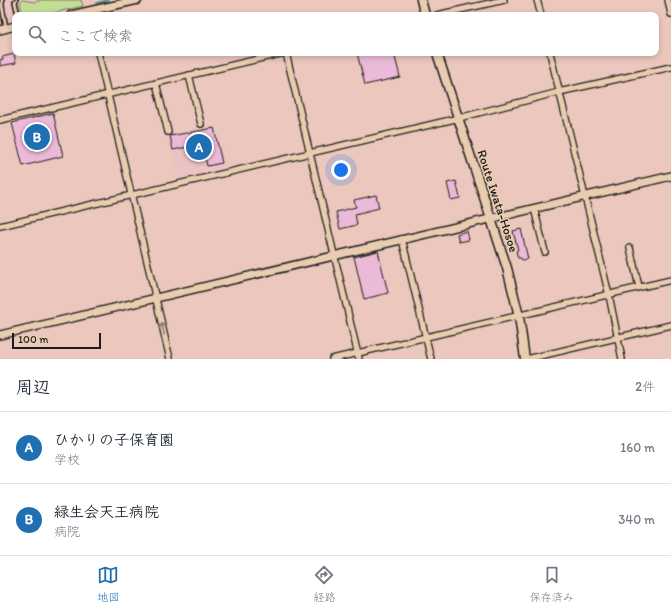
<!DOCTYPE html>
<html lang="ja">
<meta charset="utf-8">
<style>
:root{--surface:#fff;--page:#f2f2f3;--text:#1f2937;--muted:#747a83;--line:#e0e1e3;--accent:#1f6fb2}
body{margin:0;font-family:Itim,"Klee One",sans-serif;background:var(--page);color:var(--text)}
.scale{position:absolute;left:12px;bottom:10px;width:89px;box-sizing:border-box;padding-left:4px;border:2px solid #1c1c1c;border-top:0;font-size:11px;line-height:14px;white-space:nowrap;color:#1c1c1c;-webkit-text-stroke:3px #eacdb1;paint-order:stroke}
.you{position:absolute;left:341px;top:170px;width:14px;height:14px;margin:-10px;border:3px solid #fff;border-radius:50%;background:#1a73e8;box-shadow:0 0 0 6px #1a73e833}
.badge{display:grid;place-items:center;width:26px;height:26px;border-radius:50%;background:var(--accent);color:#fff;font-size:13px;font-weight:700}
.pin{position:absolute;translate:-50% -50%;border:2px solid #fff;box-shadow:0 1px 4px #0006}
.list{margin:0;padding:0;list-style:none}
h2{display:flex;justify-content:space-between;align-items:center;height:52px;margin:0;padding:0 16px;font-size:17px}
h2 small{font-size:13px;font-weight:400;color:var(--muted)}
.list li{display:grid;grid-template-columns:26px 1fr auto;gap:12px;align-items:center;box-sizing:border-box;height:72px;padding:0 16px;border-top:1px solid var(--line)}
.list b{display:block;font-size:15px;white-space:nowrap}
.list p{margin:0;font-size:13px;white-space:nowrap;color:var(--muted)}
.list em{font-size:13px;font-style:normal;color:var(--muted)}
.icon{flex:none;width:22px;height:22px;fill:none;stroke:currentColor;stroke-width:2;stroke-linecap:round;stroke-linejoin:round}
.map{position:relative;flex:none;width:671px;height:359px;overflow:hidden}
.search{position:absolute;background:var(--surface);box-shadow:0 2px 6px #0003;left:12px;right:12px;top:12px;height:44px;display:flex;align-items:center;gap:10px;box-sizing:border-box;padding:0 14px;border-radius:8px;color:var(--muted);font-size:15px}
.sheet{height:196px;background:var(--surface)}
nav{display:flex;justify-content:space-around;align-items:center;box-sizing:border-box;height:56px;border-top:1px solid var(--line);background:var(--surface);font-size:11px;color:var(--muted)}
nav a{display:grid;justify-items:center;gap:2px}
nav .on{color:var(--accent)}
.map>svg:first-child{display:block}
.built{fill:#ebc3c5}
.green{fill:#c4dd94;stroke:#707c58}
.lines{fill:none;stroke-linecap:round;stroke-linejoin:round}
.stream{stroke:#548689;stroke-width:2}
.building{fill:#ecbad9;stroke:#1c1c1c}
.service-casing{stroke:#1c1c1c;stroke-width:6}
.minor-casing{stroke:#1c1c1c;stroke-width:8}
.tertiary-casing{stroke:#1c1c1c;stroke-width:10}
.secondary-casing{stroke:#1c1c1c;stroke-width:11}
.service{stroke:#eacdb1;stroke-width:3}
.minor{stroke:#eacdb1;stroke-width:5.5}
.tertiary{stroke:#eacdb1;stroke-width:7}
.secondary{stroke:#eacdb1;stroke-width:8}
.oneway{stroke:#8d7d6e}
.labels{text-anchor:middle;dominant-baseline:central;stroke-width:3;stroke-linejoin:round;paint-order:stroke}
.street-label{font-size:13px;fill:#1c1c1c;stroke:#eacdb1}
</style>
<div class="map">
<svg width="671" height="359" viewBox="0 0 671 359">
<rect width="100%" height="100%" fill="#ebc7bd"/>
<filter id="ink" filterUnits="userSpaceOnUse"><feTurbulence type="fractalNoise" baseFrequency=".025" numOctaves="2"/><feDisplacementMap in="SourceGraphic" scale="8" xChannelSelector="R" yChannelSelector="G"/><feConvolveMatrix kernelMatrix="1 2 1 2 8 2 1 2 1" color-interpolation-filters="sRGB"/></filter>
<g filter="url(#ink)">
<path class="built" d="M0,0h96l-67,15h-14v3l-15,3z
M215,125l11,45 -48,12 -10,-46z"/>
<path class="green" d="M22,0l12,2 8,-2h39l2,6 -39,9h-21l-3,-12z"/>
<g class="lines">
<path class="stream" d="M97,3l12,-3"/>
</g>
<path class="building" d="M357,53h37l6,24 -35,8z
M14,54l2,9 -16,3v-6l3,-1 -1,-2z
M53,113l10,43 -40,10 -11,-43z
M214,128l8,35 -15,3 -5,-22 -29,6 -3,-14z
M456,181l4,17 -9,2 -4,-17z
M376,195l3,13 -24,6 2,11 -17,4 -4,-17 20,-5 -2,-7z
M521,229l7,30 -6,1 -1,-2h-3l-2,-7 2,-1 -5,-19z
M467,231l2,9 -10,2 -2,-8z
M378,251l10,42 -24,6 -10,-42z"/>
<g class="lines">
<defs>
<path id="service" d="M2,0v6l4,22
M16,0l-1,2 3,13"/>
<path id="minor" d="M537,0l4,15
M668,0l3,14
M437,15l67,-15
M98,53l72,306
M286,53l73,306
M550,53l59,242 13,64
M189,75l12,49
M156,83l12,49
M0,120l284,-67
M534,208l11,44
M0,226l459,-108 100,-26 112,-25
M402,239l29,120
M630,248l9,39
M332,359l339,-79
M527,359l144,-34"/>
<path id="tertiary" d="M71,15l67,-15
M0,30l15,-4
M0,335l671,-159"/>
<path id="secondary" d="M421,0l4,15
M437,53l70,215 12,48 6,43"/>
</defs>
<use href="#service" class="service-casing"/>
<use href="#minor" class="minor-casing"/>
<use href="#tertiary" class="tertiary-casing"/>
<use href="#secondary" class="secondary-casing"/>
<use href="#service" class="service"/>
<use href="#minor" class="minor"/>
<use href="#tertiary" class="tertiary"/>
<use href="#secondary" class="secondary"/>
</g>
<defs><path id="oneway-shaft" d="M-6 0H5M1.5-3L5.5 0L1.5 3" fill="none" stroke-width="1.6" stroke-linecap="round" stroke-linejoin="round"/></defs>
<use class="oneway" href="#oneway-shaft" transform="translate(163 329) rotate(-103)"/>
</g>
<g class="labels">
<g class="street-label">
<text transform="translate(498 201) rotate(72)">Route Iwata-Hosoe</text>
</g>
</g>
</svg>
<div class="scale">100 m</div>
<div class="you"></div>
<div class="pin badge" style="left:199px;top:147px">A</div>
<div class="pin badge" style="left:37px;top:137px">B</div>
<div class="search"><svg class="icon" aria-label="search" viewBox="0 0 24 24"><circle cx="10" cy="10" r="6"/><path d="M15 15l6 6"/></svg>ここで検索</div>
</div>
<section class="sheet">
<h2>周辺<small>2件</small></h2>
<ul class="list">
<li><span class="badge">A</span><div><b>ひかりの子保育園</b><p>学校</p></div><em>160 m</em></li>
<li><span class="badge">B</span><div><b>緑生会天王病院</b><p>病院</p></div><em>340 m</em></li>
</ul>
</section>
<nav>
<a class="on"><svg class="icon" aria-label="map" viewBox="0 0 24 24"><path d="M3 6l6-2 6 2 6-2v14l-6 2-6-2-6 2zM9 4v14M15 6v14"/></svg>地図</a>
<a><svg class="icon" aria-label="directions" viewBox="0 0 24 24"><path d="M12 3l9 9-9 9-9-9zM9 14v-3h6M13 9l2 2-2 2"/></svg>経路</a>
<a><svg class="icon" aria-label="saved" viewBox="0 0 24 24"><path d="M7 4h10v16l-5-4-5 4z"/></svg>保存済み</a>
</nav>
